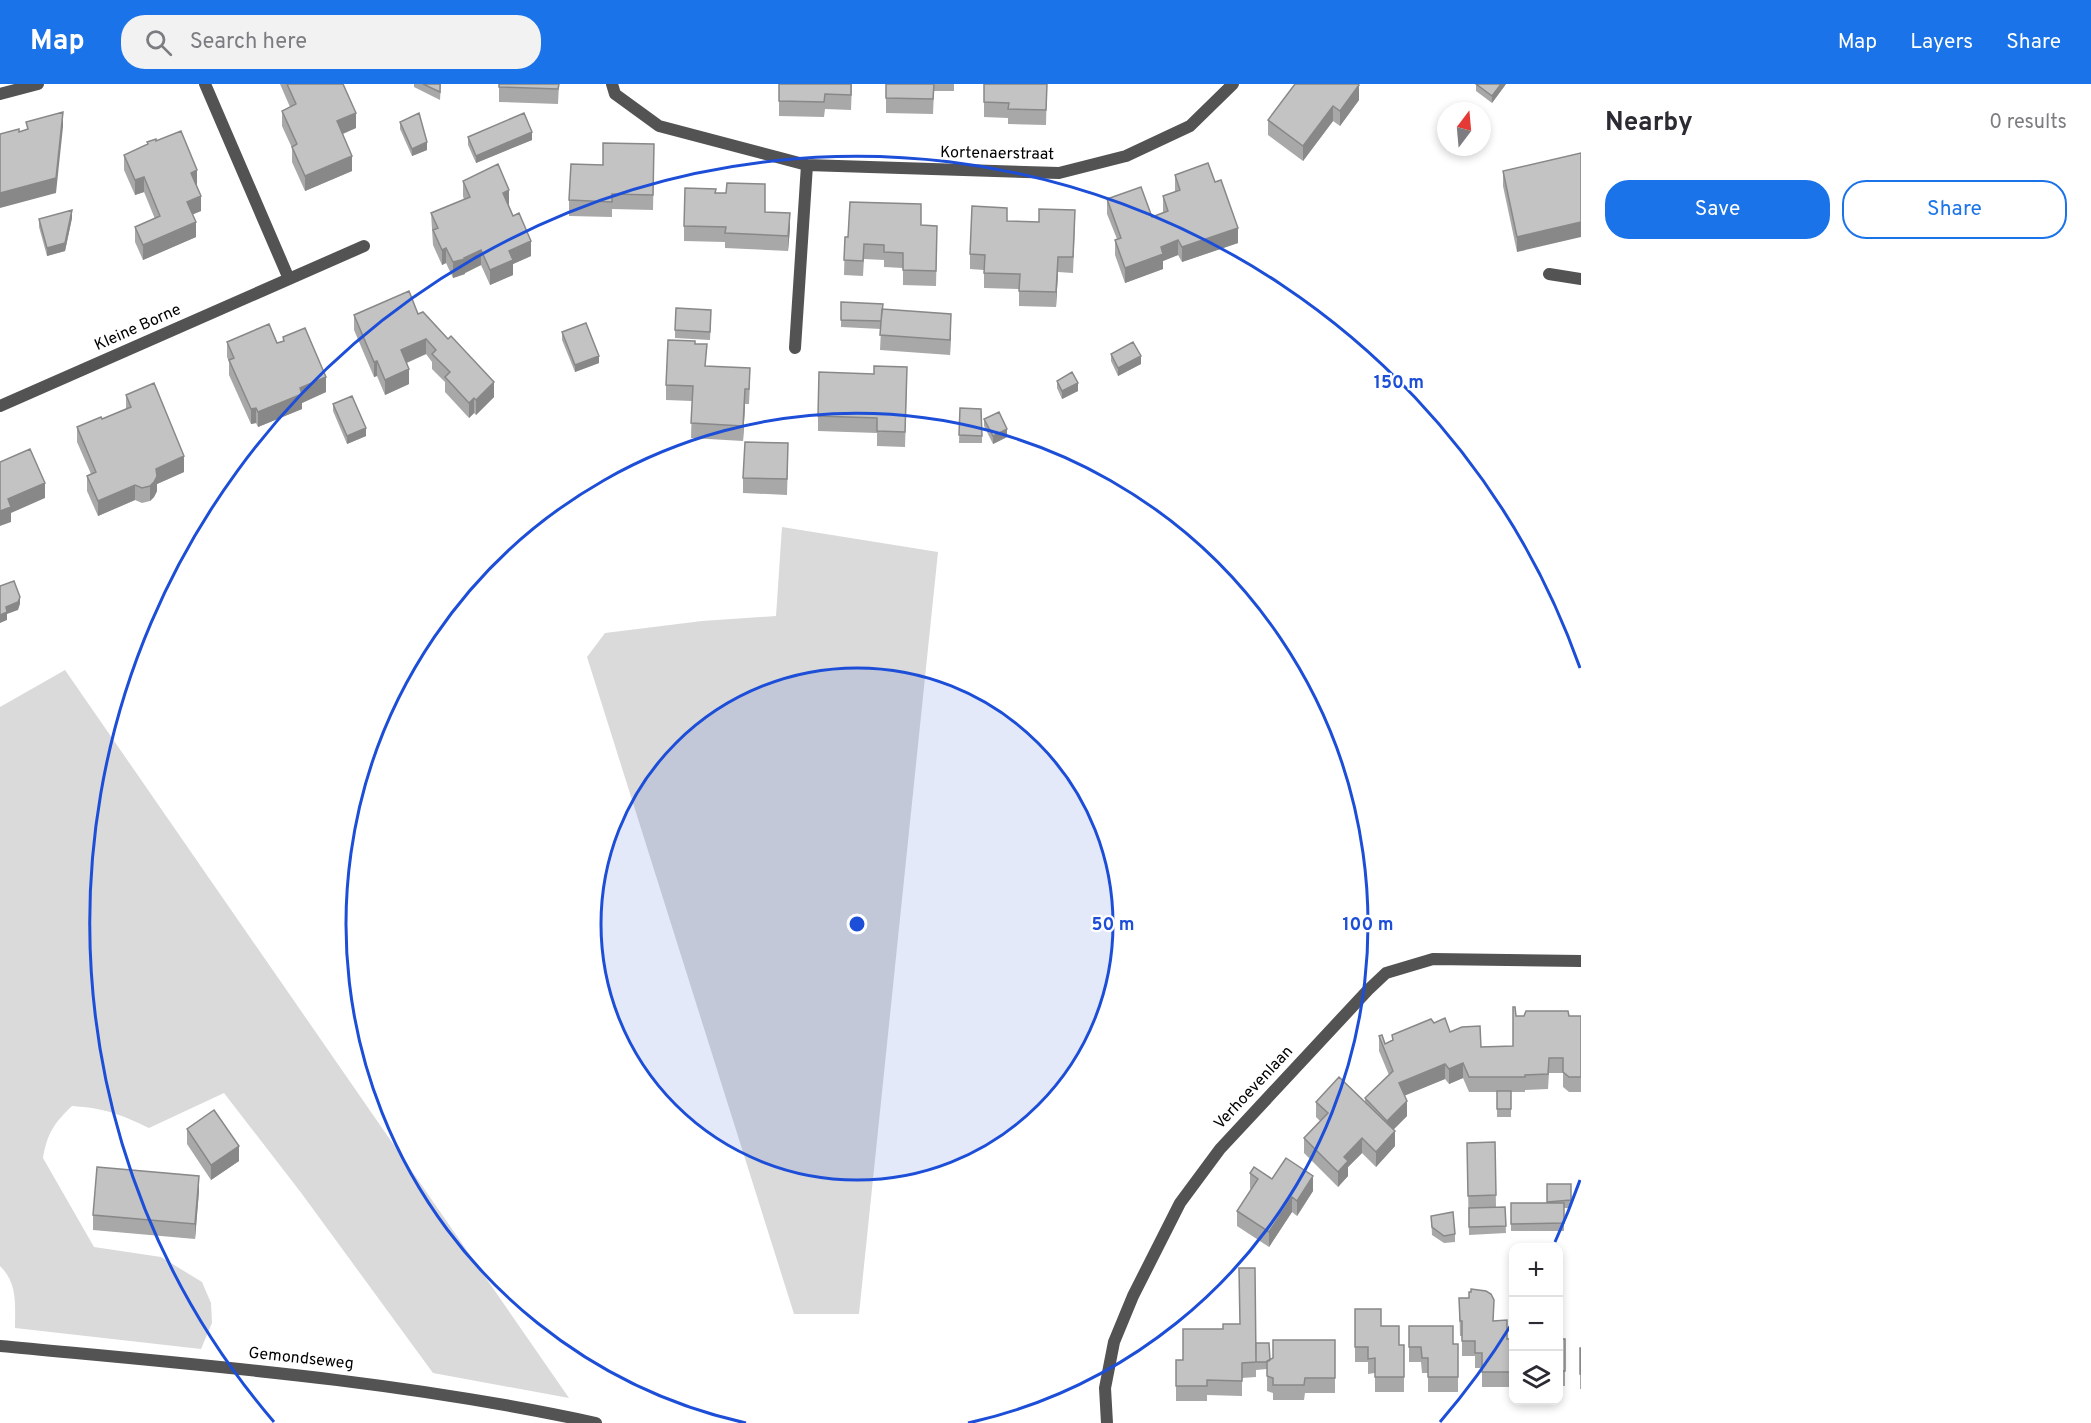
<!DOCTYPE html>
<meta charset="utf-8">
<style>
:root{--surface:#fff;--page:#f2f2f3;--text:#2b2b33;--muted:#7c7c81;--line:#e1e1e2;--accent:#1a73e8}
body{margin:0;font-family:Overpass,sans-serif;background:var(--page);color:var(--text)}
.controls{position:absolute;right:18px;bottom:18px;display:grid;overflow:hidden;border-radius:12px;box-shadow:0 3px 9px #0003}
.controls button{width:54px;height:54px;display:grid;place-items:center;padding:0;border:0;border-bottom:2px solid var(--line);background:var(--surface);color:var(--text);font:30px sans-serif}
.compass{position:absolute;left:1437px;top:18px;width:54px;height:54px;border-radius:50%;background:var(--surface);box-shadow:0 3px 9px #0003;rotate:16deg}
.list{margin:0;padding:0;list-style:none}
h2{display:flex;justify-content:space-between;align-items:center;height:78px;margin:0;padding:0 24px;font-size:26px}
h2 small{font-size:20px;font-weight:400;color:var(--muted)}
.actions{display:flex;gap:12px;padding:18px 24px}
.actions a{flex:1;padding:14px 0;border:2px solid var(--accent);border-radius:24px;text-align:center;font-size:21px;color:var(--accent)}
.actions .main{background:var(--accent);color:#fff}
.icon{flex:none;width:33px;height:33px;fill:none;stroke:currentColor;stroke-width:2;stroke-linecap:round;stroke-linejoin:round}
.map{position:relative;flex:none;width:1581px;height:1339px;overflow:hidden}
header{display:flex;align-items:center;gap:36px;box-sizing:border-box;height:84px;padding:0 30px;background:var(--accent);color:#fff}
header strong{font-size:28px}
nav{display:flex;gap:33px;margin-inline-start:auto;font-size:21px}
.search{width:420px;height:54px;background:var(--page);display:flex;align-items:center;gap:15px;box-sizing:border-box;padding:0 21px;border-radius:24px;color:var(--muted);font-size:22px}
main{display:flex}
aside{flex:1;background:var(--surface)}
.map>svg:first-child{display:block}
.green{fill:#dadada}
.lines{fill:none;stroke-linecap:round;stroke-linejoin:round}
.minor{stroke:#535353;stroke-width:12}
.wall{fill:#a8a8a8}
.shaded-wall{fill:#888}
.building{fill:#c3c3c3;stroke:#888;stroke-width:1.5}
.ring{fill:none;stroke:#1d4ed8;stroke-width:3}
.labels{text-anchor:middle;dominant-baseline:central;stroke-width:4.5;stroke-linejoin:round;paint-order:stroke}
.street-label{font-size:16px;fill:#000;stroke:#fff}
.centre{fill:#1d4ed8;stroke:#fff;stroke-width:3}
.ring-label{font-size:18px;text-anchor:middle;font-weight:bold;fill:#1d4ed8;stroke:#fff;stroke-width:4.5;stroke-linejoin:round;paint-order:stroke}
</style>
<header>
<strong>Map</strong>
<div class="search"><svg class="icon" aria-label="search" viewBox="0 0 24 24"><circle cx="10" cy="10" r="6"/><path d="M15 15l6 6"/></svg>Search here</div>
<nav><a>Map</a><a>Layers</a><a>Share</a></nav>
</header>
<main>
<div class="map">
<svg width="1581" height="1339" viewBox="0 0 1581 1339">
<rect width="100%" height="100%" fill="#fff"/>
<path class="green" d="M782,443l156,25 -79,762h-65l-207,-657 18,-24 97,-12 74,-5z
M65,586l504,728 -136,-25 -131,-179 -78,-101 -75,35c-29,-14 -45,-20 -77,-22 -18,17 -25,28 -29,52l51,89 67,10 41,25 9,21 1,20 -11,26 -186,-21c0,-22 3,-45 -15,-62v-559z"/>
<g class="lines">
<path class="minor" d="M205,0l84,195
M612,0l3,10 44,32 148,39 252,8 67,-17 64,-30 43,-42
M0,10l38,-10
M1549,190l32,5
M795,264l12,-183
M0,322l364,-160
M0,1262c200,19 399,34 596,77
M1107,1339l-2,-35 9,-46 19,-46 47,-93 40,-54 148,-159 18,-17 47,-14 148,2"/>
</g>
<path class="wall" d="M280,0h63l13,44 -13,6 9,37 -47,20 -13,-29v-14l-10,-22v-15l8,-4z
M414,0h27l-1,16 -26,-13z
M499,0h60l-1,20 -59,-2z
M779,0h73l-1,26 -26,-1 -1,8 -45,-1z
M886,0h68v7h-20l-1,23 -47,-1z
M1047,0l-1,41 -38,-1v-6l-24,-1v-15z
M1476,0h30l-14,19 -16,-12z
M1359,16l-19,26 -7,-5 -30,40 -35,-26v-15z
M400,38l27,28 -15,6 -12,-27z
M468,53l64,3 -56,23 -8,-18z
M156,57l41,44 4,26 -9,3 4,23 -53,23 -8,-18v-15l20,-8 -11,-27 -9,3 -11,-25v-15l23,-10v-3z
M1581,69l-64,99 -14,-66v-15z
M654,76l-1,50 -41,-1v8l-43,-1v-16l34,-35z
M1175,91l63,68 -56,19 -4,-7 -15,6v8l-38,14 -10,-28v-15l2,-1 -10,-25v-15l45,18 11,-5v-16l12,-4z
M463,97l46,24v1l22,50 -18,8v11l-23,10 -9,-20 -16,8v1l-12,4 -7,-15 -4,2 -9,-20 -2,-32 33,-13 -1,-4z
M716,109l49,19 25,16 -2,23 -63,-3v-6l-41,-1v-15z
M72,134l-7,33 -18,5 -8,-29v-8z
M1007,137l68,4 -2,48 -15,-1 -2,35 -37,-1v-17l-35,-1v-18l-14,-1v-15z
M921,141l16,16 -1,45 -33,-1v-17l-19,-1v-7l-20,-1 -1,17 -19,-1 1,-38z
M841,218l42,7 68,20 -1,26 -70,-5 1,-21 -40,-2z
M418,230l76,83 -18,18 -2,-2 -5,5 -24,-26v-10l-13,-13v-7l-6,-8 -19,9 2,21 -24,11 -8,-19 -3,1 -20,-47v-15z
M711,234l-1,22 -35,-2v-8z
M562,248l37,31 -24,9 -13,-32z
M283,253l43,55 -24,11v6l-44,18 -2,-4 -5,1 -22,-49v-13l-2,-5v-15l50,1 6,-2z
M695,260l11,22 44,17 -1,21h-4l-2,37 -52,-3 1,-37 -26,-1v-15z
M1111,270l30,10 -23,12 -7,-15z
M874,290l33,8 -2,65 -28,-1v-13l-59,-2v-15z
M1057,297l21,10 -16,8 -5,-11z
M126,311l58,77 -27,12v7l-3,6 -4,4 -8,2 -7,-3 -37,16 -11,-25v-15l4,-2 -14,-32v-15l25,-8 24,-10z
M333,320l33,32 -19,8 -14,-33z
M960,324l22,28v7h-23z
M984,335l23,18 -14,7 -9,-18z
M788,374l-1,37 -44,-2v-15z
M1516,932h65v76h-12l-6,-5v-14h-14l-1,16 -23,1v2h-14v25h-14v-25h-28l-6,-14 -14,6 -4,-5 -40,16 2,21 -13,13 1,17 -19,21 -14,-14 -14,14v9l-10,11 -34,-34v-15l16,-17 -4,-4v-15h49v-4l24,-23 -10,-24v-15l6,8 7,-3v-6l42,-12 16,9 31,15 32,-1z
M187,1045l52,32 -28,19 -24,-36z
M1495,1058l1,65h9l1,26 -37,2 -2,-92z
M1250,1089l63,18 -16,25 -5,-4 -23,35 -32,-21v-15l14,-21 -1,-2z
M1547,1100h24v24h-7v23h-53v-28h36z
M199,1107l-4,48 -102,-9v-15z
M1431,1132l24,18v8l-11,1 -12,-8z
M1459,1214l35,23 13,18h4v48h-29v-19h-7v-12h-13v-20h-2z
M1355,1225l26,17 18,19h5v47h-29v-19l-7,1v-12h-13z
M1558,1236l3,19h4v47h-7z
M1409,1242l44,18h5v48h-30v-19h-6l-1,-11h-12z
M1335,1256v53h-30l-1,7h-31v-7l-6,-2v-22l-11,1v7l-14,1v18l-35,-1v6h-31v-41h7l73,-17 14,17z
M1580,1264h1v41h-1z"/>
<path class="shaded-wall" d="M1501,0h5l-14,19v-7z
M1359,1v15l-19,26v-15z
M1333,22v15l-30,40v-15z
M63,28v15l-7,66 -56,15v-15z
M356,29v15l-19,8v-15z
M532,48v8l-56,23v-7z
M427,58v8l-15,6v-7z
M352,72v15l-47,20v-15z
M197,86v15l-6,3v-15z
M144,93v15l-9,3v-15z
M509,106v15l-6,3v-15z
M201,112v15l-14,6v-15z
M72,126v8l-7,33 -18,5v-8z
M790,129v15l-2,23v-15z
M196,138v15l-53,23v-15z
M1581,138v15l-64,15v-15z
M1238,144v15l-56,19v-15z
M1178,156v15l-15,6v8l-38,14v-15l36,-21z
M531,157v15l-18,8v11l-23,10v-15l19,-19z
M446,164v15l-4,2v-15z
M481,166v15l-16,8v1l-12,4v-16z
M1058,173v15l-2,35v-15z
M951,230v15l-1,26v-15z
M426,255v15l-25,11v-15z
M599,272v7l-24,9v-7z
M1141,272v8l-23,12v-8z
M377,277v15l-3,1v-15z
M409,285v15l-24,11v-15z
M326,293v15l-24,11v6l-44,18v-15l42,-24z
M494,298v15l-18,18v-15z
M1078,299v8l-16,8v-8z
M745,305v15l-2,37v-15z
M474,314v15l-5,5v-15z
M256,324v15l-5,1v-15z
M366,344v8l-19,8v-8z
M1007,345v8l-14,7v-8z
M184,372v16l-27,12v7l-3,6 -4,4v-15l6,-17z
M45,399v15l-34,15v9l-11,4v-15l8,-12z
M135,401v15l-37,16v-15z
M20,513v7l-2,6 -11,4v6l-7,3v-8l6,-8z
M1463,979v15l-14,6v-15z
M1445,980v15l-46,19v-15z
M1407,1017v15l-20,20v-15z
M1395,1047v15l-19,21v-15z
M1362,1054v15l-14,14v9l-10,11v-15l6,-15z
M239,1062v15l-28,19v-15z
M199,1092v15l-4,48v-15z
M1313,1092v15l-16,25v-15z
M1292,1113v15l-23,35v-15z"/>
<path class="building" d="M287,0h56l13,29 -19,8 15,35 -47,20 -13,-29 5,-3 -15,-33 14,-7z
M423,0h17v8z
M499,0h60l-1,5 -59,-2z
M779,0h72v11l-26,-1 -1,8 -45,-1z
M886,0h48l-1,15 -47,-1z
M984,0h63l-1,26 -38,-1 1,-6 -25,-1z
M1295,0h63l1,1 -19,26 -7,-5 -30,40 -35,-26z
M1476,0h25l-9,12z
M63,28l-7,66 -56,15v-59l19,-5v3l9,-3 -2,-7z
M419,29l8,29 -15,7 -12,-27z
M524,29l8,19 -56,24 -8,-19z
M181,47l16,39 -6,3 10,23 -14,6 9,20 -53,23 -8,-18 25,-11 -16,-39 -9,3 -11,-25 24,-11 -1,-2 9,-3v2z
M603,59l51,1 -1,51 -41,-1v8l-43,-2 2,-36 32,1z
M1581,69v69l-64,15 -14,-66z
M1208,79l7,19 6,-2 17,48 -56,19 -4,-7 -17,7 2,7 -38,14 -10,-28 6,-2 -14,-39 34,-12 11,30 16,-6 -5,-15 17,-6 -5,-15z
M498,80l11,26 -6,3 10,23 6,-3 12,28 -22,10 4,9 -23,10 -9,-20 -17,8 1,1 -12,3 -7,-14 -4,2 -9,-20 5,-2 -7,-15 39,-16 -7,-16z
M727,99l38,1v28l25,1 -2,23 -63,-3 1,-6 -42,-1 1,-38 31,1 -1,4h11z
M850,118l71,2v21l16,1 -1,45 -33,-1v-17l-19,-1v-7l-20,-1 -1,17 -19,-1 1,-23h3z
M972,122l35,2v13l32,1v-13l36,1 -2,47h-15l-2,35 -37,-1 1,-17 -36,-1 1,-18 -15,-1z
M72,126l-7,33 -18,5 -8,-29z
M409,207l9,23 5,-2 25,27 3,-3 43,46 -18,18 -2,-2 -5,5 -24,-26 5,-5 -18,-18 4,-4 -10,-11 -25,11 8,19 -24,11 -8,-19 -3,1 -20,-47z
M841,218l42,2 -2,17 -40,-1z
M676,224l35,2 -1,22 -35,-2z
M882,225l69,5 -1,26 -70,-5z
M586,239l13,33 -24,9 -13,-33z
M269,240l8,19 7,-2 -1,-4 22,-9 21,49 -26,11 2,6 -44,18 -2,-4 -5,1 -22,-49 5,-2 -7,-16z
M668,256l27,1v3h12l-2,22 45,2 -1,21h-4l-2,37 -52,-3 2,-37 -27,-1z
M1133,258l8,14 -23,12 -7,-14z
M874,282l33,1 -2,65 -28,-1v-13l-59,-2 1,-44 55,2z
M1072,288l6,11 -16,8 -5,-10z
M154,299l30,73 -28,13 1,7 -3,6 -4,4 -8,2 -7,-3 -37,16 -11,-25 9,-4 -19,-45 24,-10 1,2 29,-12 -5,-12z
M352,312l14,32 -19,8 -14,-32z
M960,324l21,1 1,27 -23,-1z
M999,328l8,17 -14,7 -9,-17z
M745,358l43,1 -1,36 -44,-1z
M30,365l15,34 -37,16 3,8 -11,4v-49z
M14,497l6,16 -2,5 -12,5 1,5 -7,3v-29z
M1513,923h2l1,9h8l2,-5h42l1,5h12v61h-12l-6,-5v-14h-14l-1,16 -23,1v2h-56l-6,-14 -14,6 -4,-5 -46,19 8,18 -20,20 -22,-23 28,-27 -14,-35 3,-1 3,9 8,-4 -1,-5 39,-16 3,4 11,-5 5,14 12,-5 18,-1 1,21 32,-1z
M1339,993l56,54 -19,21 -14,-14 -18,19 4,4 -10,11 -34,-34 24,-25 -12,-11z
M1497,1007h14v18h-14z
M214,1026l25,36 -28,19 -24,-36z
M1495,1058l1,53 -28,1 -1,-53z
M1286,1074l27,18 -16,25 -5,-4 -23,35 -32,-21 21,-32 -8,-6 4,-6 18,12z
M97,1083l102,9 -4,48 -102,-9z
M1547,1100h24v16l-24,2z
M1511,1119h53v20l-53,1z
M1505,1123l1,19 -37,1v-19z
M1453,1128l2,22 -11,2 -12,-9 -1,-11z
M1239,1184h16l1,94 -14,1v18l-35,-1v6h-31v-26h7v-31h40v-5h17z
M1471,1205l15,2 5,3 3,6 -1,21 14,-1v19h4v33h-29v-19h-7v-12h-13v-20h-2l-1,-23h10v-6h2z
M1355,1225h26v17h18v19h5v32h-29v-19l-7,1v-12h-13z
M1558,1236h3l-1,19h5v32h-7z
M1409,1242h44v18h5v33h-30v-19h-6l-1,-11h-12z
M1273,1256h62v38h-30l-1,7h-31v-7l-6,-2v-15l6,-3z
M1256,1259h13l1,17 -3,2h-11z
M1580,1264h1v26h-1z"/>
<circle cx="857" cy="840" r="256" fill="#1d4ed8" fill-opacity=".12"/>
<g class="ring">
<circle cx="857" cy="840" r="256"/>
<path d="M746 1339A511 511 0 1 1 968 1339"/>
<path d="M1580 1096A767 767 0 0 1 1555 1158M1511 1241A767 767 0 0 1 1440 1338M274 1338A767 767 0 1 1 1580 584"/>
</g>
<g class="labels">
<g class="street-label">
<text transform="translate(997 70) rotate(1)">Kortenaerstraat</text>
<text transform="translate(138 244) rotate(-24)">Kleine Borne</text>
<text transform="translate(1254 1004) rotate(-47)">Verhoevenlaan</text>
<text transform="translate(301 1275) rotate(6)">Gemondseweg</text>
</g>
</g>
<circle cx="857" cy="840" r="9" class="centre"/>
<g class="ring-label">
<text x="1399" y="304">150 m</text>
<text x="1113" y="846">50 m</text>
<text x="1368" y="846">100 m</text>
</g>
</svg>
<div class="controls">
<button>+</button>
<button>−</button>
<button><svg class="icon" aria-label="layers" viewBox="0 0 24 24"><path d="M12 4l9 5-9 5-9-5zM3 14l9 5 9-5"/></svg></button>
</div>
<svg class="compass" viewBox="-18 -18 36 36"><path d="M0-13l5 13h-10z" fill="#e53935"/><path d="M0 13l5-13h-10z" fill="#7c7c81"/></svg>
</div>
<aside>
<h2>Nearby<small>0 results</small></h2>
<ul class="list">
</ul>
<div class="actions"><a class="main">Save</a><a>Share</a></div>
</aside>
</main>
